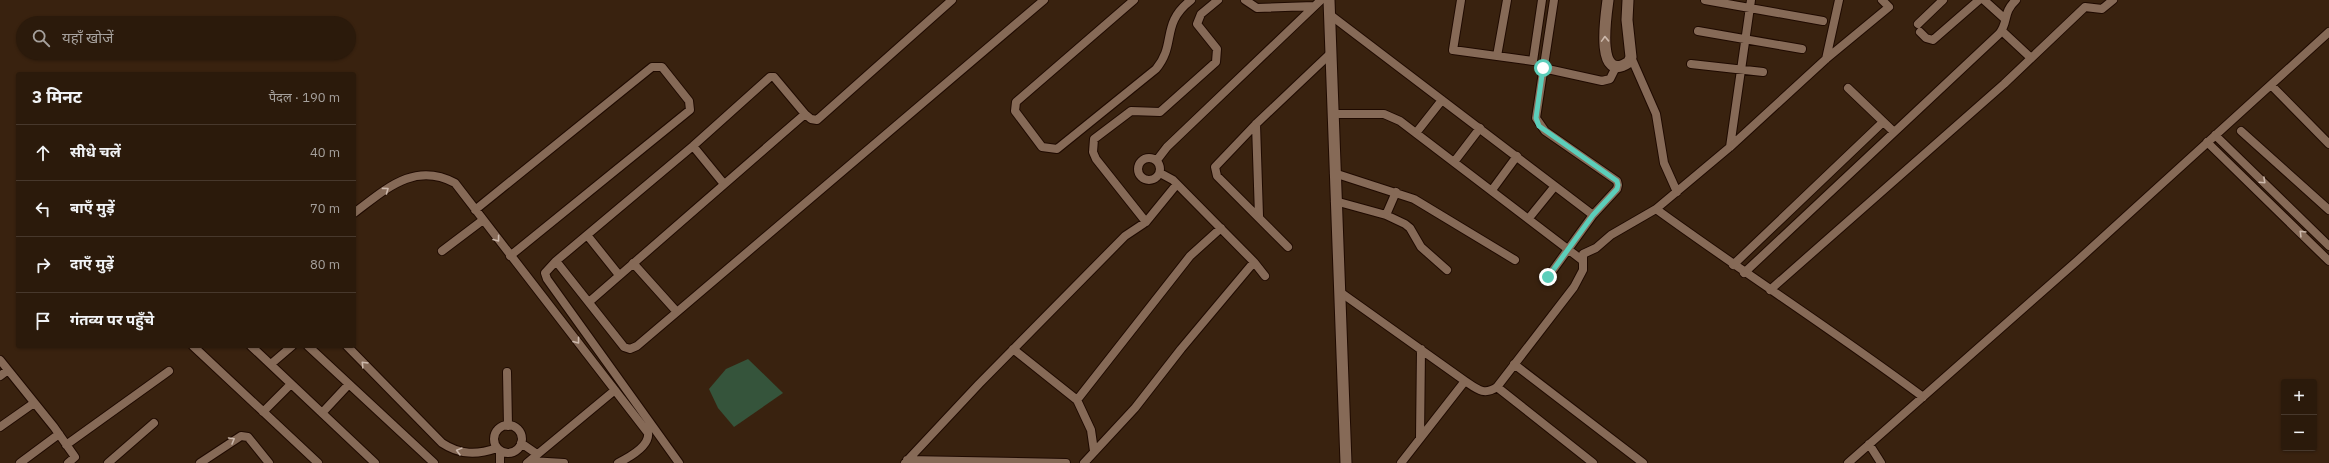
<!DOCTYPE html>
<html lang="hi">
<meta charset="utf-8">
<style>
:root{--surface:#2b1a0b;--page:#332314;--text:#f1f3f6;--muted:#a6a19d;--line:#47382c}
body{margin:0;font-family:"IBM Plex Sans","Noto Sans Devanagari",sans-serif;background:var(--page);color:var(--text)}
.controls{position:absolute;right:12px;bottom:12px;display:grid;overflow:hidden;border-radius:4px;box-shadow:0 1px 3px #0004}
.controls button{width:36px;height:36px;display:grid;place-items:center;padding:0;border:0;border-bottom:1px solid var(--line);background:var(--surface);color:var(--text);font:20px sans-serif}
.stop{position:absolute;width:12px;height:12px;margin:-9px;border:3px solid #5cceba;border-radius:50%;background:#fff}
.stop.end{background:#5cceba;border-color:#fff;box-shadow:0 1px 4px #0008}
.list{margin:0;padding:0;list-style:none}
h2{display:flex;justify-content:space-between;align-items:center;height:52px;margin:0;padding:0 16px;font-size:17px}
h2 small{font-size:13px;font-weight:400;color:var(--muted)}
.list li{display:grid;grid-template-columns:26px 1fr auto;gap:12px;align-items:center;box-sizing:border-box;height:56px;padding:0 16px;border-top:1px solid var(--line)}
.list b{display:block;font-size:15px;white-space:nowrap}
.list em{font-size:13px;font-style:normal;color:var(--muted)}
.icon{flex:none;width:22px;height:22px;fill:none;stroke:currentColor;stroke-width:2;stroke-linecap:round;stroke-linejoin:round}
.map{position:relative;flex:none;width:2329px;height:463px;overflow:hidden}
.search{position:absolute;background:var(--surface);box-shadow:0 1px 3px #0004;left:16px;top:16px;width:340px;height:44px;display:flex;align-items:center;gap:10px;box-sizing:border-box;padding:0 14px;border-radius:22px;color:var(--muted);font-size:15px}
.panel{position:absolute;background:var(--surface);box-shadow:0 1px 3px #0004;left:16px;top:72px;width:340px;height:276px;border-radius:4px}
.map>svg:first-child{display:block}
.green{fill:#35543b}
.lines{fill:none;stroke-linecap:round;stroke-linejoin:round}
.minor-casing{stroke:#1f0a00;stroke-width:10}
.tertiary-casing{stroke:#1f0a00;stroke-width:13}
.minor{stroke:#866a57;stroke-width:8}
.tertiary{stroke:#866a57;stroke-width:11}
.oneway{stroke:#ccb8ab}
.route{stroke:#5cceba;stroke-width:5}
</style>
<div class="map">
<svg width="2329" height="463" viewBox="0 0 2329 463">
<rect width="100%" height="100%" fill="#39220f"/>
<path class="green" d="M748,359l35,34 -49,34 -16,-19 -9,-19 17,-20z"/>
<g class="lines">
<defs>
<path id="minor" d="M952,0l-135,120 -6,-1 -6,-5 -31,-37h-4l-77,69 -137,115 68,86 6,2 7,-3 407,-346
M1134,0l-118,102 -1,9 27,36 15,2 99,-80c21,-25 4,-45 35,-69
M1245,0l12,8 57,-2
M1461,0l-8,50 80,11 9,-61
M1705,0l118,21
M1984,0l21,19
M1329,14l264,201
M1918,24l25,-24
M1698,31l104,18
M2002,31l29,27
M1920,32l6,6 7,2 46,-40
M1497,56l10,-56
M1631,57l25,57 8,49 13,29
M1826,59l13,-59
M1691,64l72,8
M1543,68l59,13 8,-2 6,-12
M2271,85l58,59
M1848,88l46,44
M1333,114h51l16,7 182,139
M1256,124l3,92
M2241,131l88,79
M1416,133l26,-33
M2215,135l114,111
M2207,142l122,119
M693,146l31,38
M1730,147l21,-147
M1138 169a11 11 0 1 1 22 0a11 11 0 1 1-22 0Z
M1157,160l10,-13 154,-147
M1454,162l26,-34
M1160,173l13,7 81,82 11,14
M1334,173l80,26 101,61
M1492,190l25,-34
M1335,201l51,14 19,9 5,4 11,19 26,23
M1656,209c88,64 180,123 267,188
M475,210l177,-143h10l27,34 1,9 -180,146
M354,213c31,-23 60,-52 101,-30l193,250c2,13 -20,25 -30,30
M1386,215l10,-23
M1529,218l26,-32
M1146,222l-50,-63 -3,-7 1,-13 37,-28 29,1 56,-50 1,-13 -20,-25 4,-10 17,-14
M587,235l32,40
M1288,247l-71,-71 -2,-9 41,-43 75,-71
M442,251l41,-31
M556,261l-11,12 2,6 132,184
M633,263l44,49
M1733,265l150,-143
M1744,273l255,-239c10,-12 3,-21 17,-34
M1548,277l45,-62 24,-26 1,-4 -1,-4 -72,-50 -9,-13 18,-118
M1770,290l234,-206 81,-77 17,2 11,-9
M1340,292l125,89
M589,302l216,-188
M193,346l125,117
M251,346l124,117
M308,346l126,117
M347,346l95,97c18,12 35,12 55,5
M1013,349l64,51 14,30 3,21
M0,360l54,67 21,30 -7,6
M271,364l21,-18
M1514,364l129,99
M507,372l1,54
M0,376l8,-6
M1497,387l96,76
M1077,400l113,-144 31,-28
M263,412l28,-28
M322,413l27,-29
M494 439a14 14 0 1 1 28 0a14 14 0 1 1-28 0Z
M0,427l34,-24
M1420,438l1,-89
M521,443l16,11
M1869,444l12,19
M66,445l103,-74
M907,460l159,3
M530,461l34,2
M20,463l39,-29
M108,463l46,-40
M200,463l41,-27 7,1 21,26
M500,463v-12
M527,463l88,-73
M905,463l74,-79 146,-148 21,-14 31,-38
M1084,463l51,-55 46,-59 73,-87
M1401,463l64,-82c12,8 19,15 32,6l77,-100 9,-17v-16l13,-6 15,-13 45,-26 74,-62 96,-88 63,-52 -7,-7
M1848,463l229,-202 252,-229"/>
<path id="tertiary" d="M1329,0l17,463
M1608,0c-2,15 -13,85 21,62l2,-5 -4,-37 1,-20"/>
</defs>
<use href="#minor" class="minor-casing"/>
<use href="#tertiary" class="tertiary-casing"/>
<use href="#minor" class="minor"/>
<use href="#tertiary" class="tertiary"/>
</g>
<defs><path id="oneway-chevron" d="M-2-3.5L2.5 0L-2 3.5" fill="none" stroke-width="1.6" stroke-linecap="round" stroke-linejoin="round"/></defs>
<g class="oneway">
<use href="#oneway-chevron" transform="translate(1605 39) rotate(-92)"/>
<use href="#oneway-chevron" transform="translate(2263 181) rotate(43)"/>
<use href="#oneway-chevron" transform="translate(386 190) rotate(-36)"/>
<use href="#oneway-chevron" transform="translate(2302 233) rotate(-135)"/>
<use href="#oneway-chevron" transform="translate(497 239) rotate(53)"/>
<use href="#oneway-chevron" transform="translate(577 341) rotate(52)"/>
<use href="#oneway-chevron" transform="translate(364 364) rotate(-134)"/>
<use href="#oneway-chevron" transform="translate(232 440) rotate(-30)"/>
<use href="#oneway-chevron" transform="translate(459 451) rotate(-165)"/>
</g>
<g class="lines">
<path class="route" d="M1543,68l-7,50 3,8 78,55 1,4 -1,4 -24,26 -45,62"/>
</g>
</svg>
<div class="controls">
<button>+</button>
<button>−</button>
</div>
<div class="stop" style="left:1543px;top:68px"></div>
<div class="stop end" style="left:1548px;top:277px"></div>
<div class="search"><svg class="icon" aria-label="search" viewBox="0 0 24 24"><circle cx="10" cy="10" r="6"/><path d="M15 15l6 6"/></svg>यहाँ खोजें</div>
<section class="panel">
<h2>3 मिनट<small>पैदल · 190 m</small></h2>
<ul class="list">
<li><svg class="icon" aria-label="ahead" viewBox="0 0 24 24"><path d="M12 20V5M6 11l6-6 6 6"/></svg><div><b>सीधे चलें</b></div><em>40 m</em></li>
<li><svg class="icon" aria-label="left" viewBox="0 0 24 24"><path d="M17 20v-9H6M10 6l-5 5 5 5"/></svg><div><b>बाएँ मुड़ें</b></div><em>70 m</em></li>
<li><svg class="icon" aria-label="right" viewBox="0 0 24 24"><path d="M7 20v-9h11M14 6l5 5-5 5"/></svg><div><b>दाएँ मुड़ें</b></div><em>80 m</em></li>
<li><svg class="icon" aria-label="arrive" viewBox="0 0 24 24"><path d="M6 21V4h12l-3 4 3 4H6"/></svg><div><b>गंतव्य पर पहुँचे</b></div></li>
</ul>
</section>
</div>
